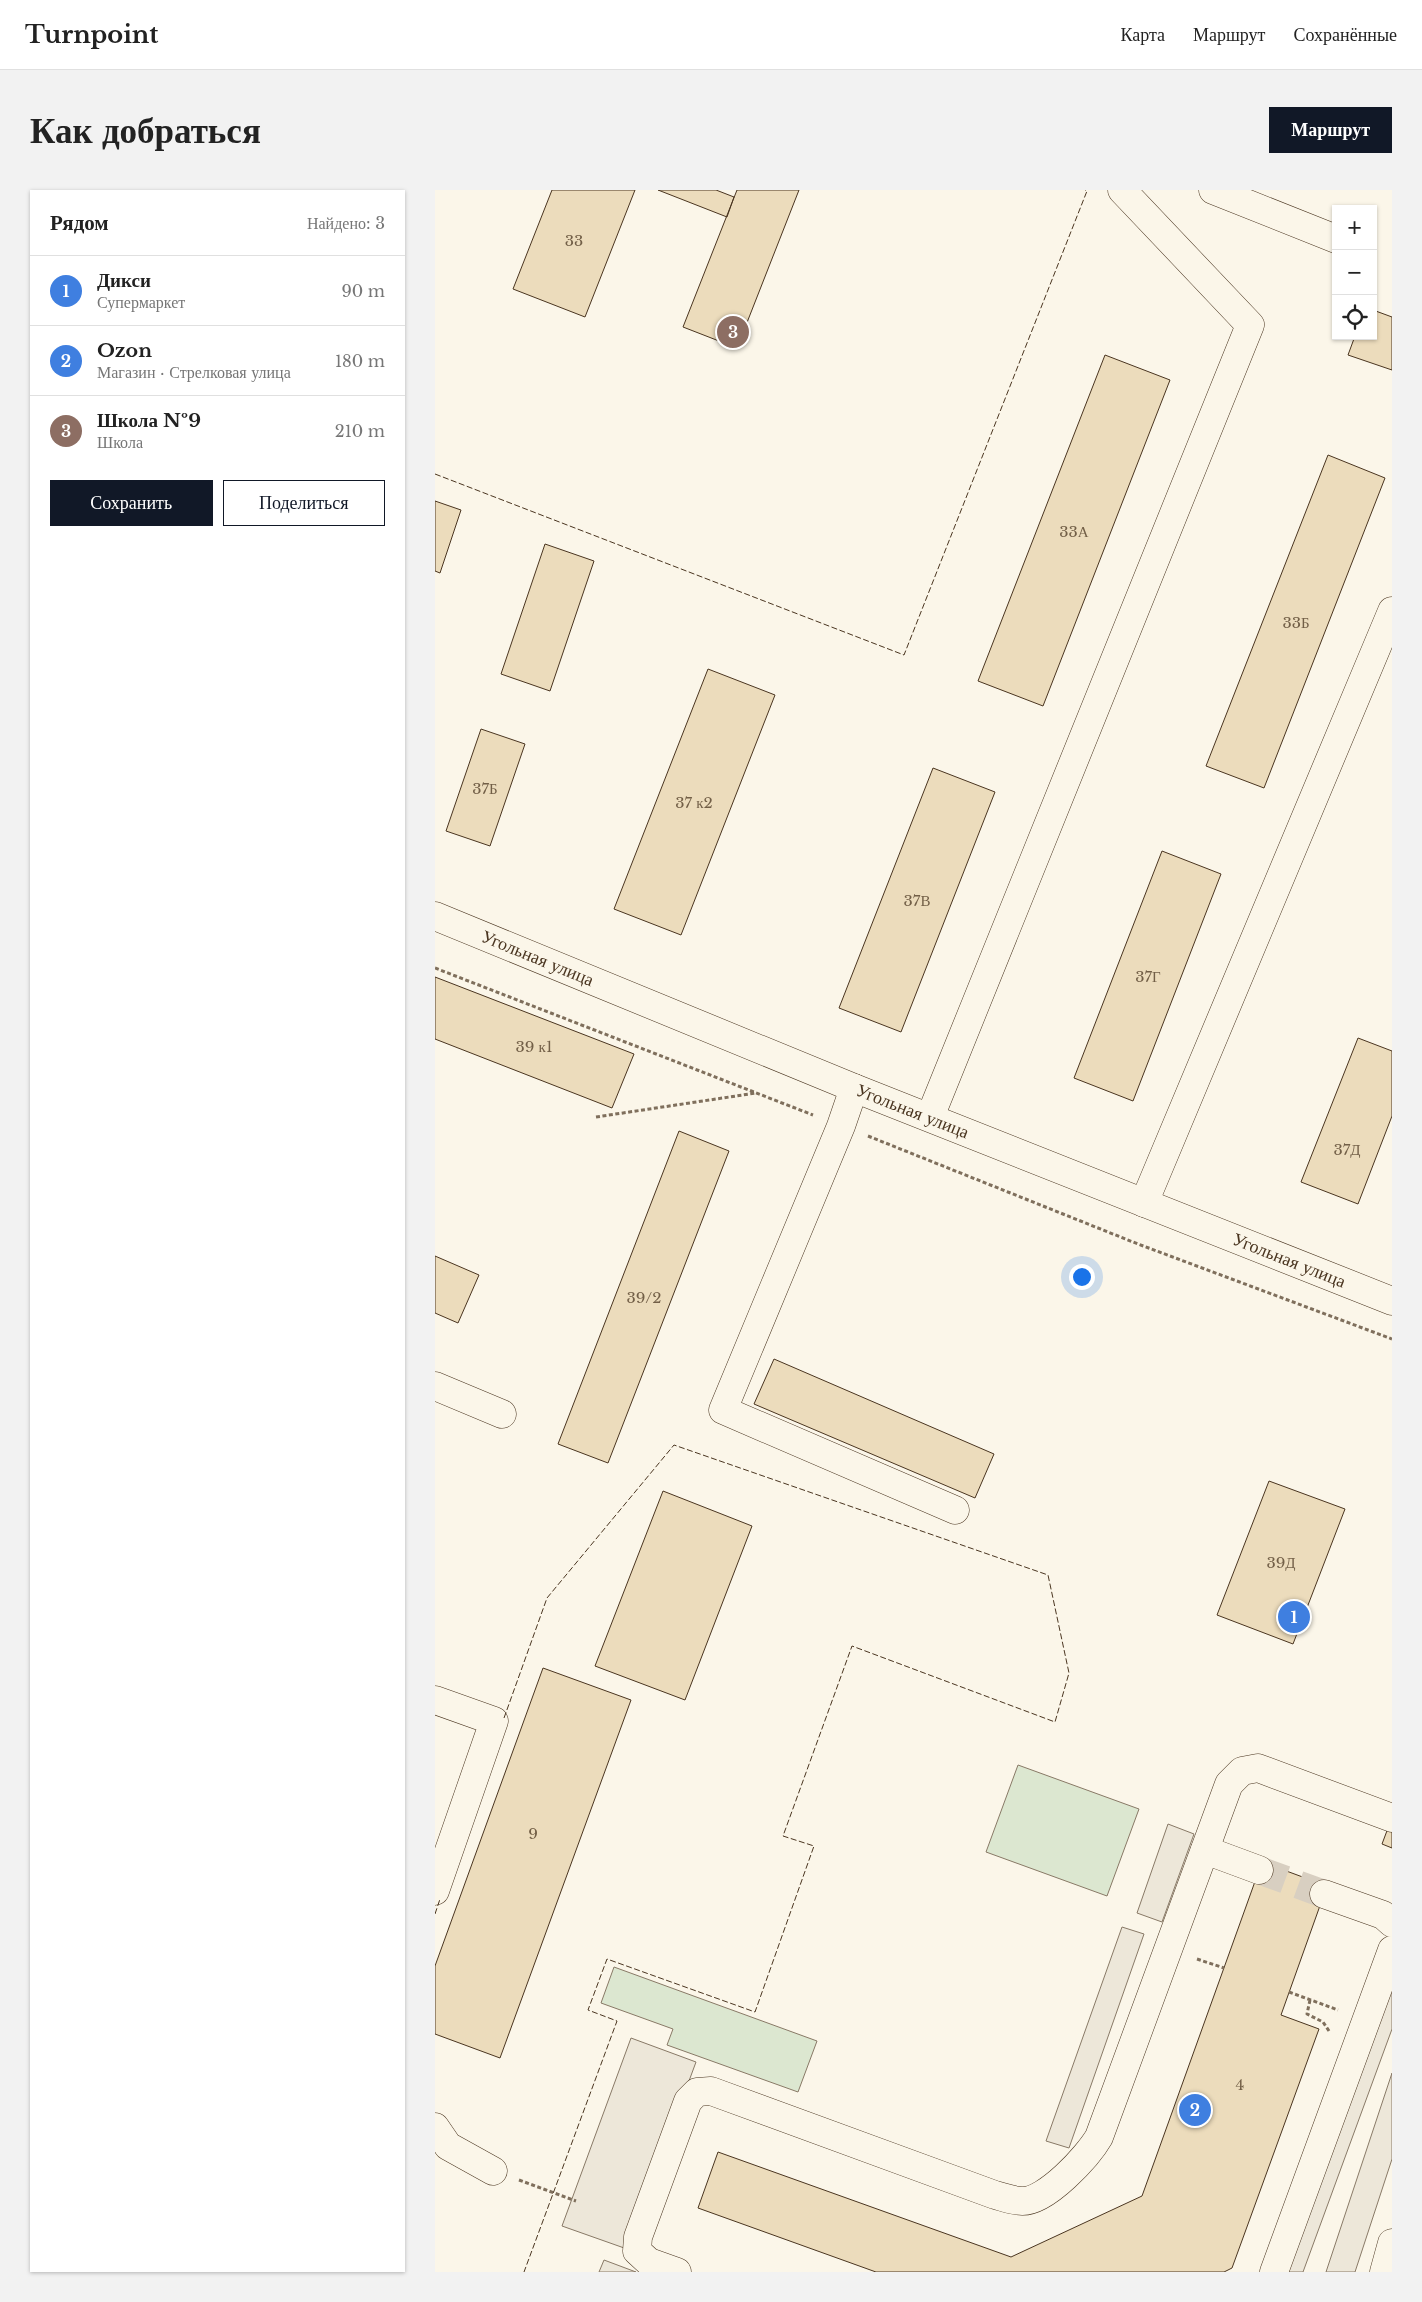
<!DOCTYPE html>
<html lang="ru">
<meta charset="utf-8">
<style>
:root{--surface:#fff;--page:#f2f2f2;--text:#222;--muted:#767676;--line:#e0e0e0;--accent:#111827}
body{margin:0;font-family:"Libre Baskerville",serif;background:var(--page);color:var(--text)}
.controls{position:absolute;right:15px;top:15px;display:grid;overflow:hidden;border-radius:0px;box-shadow:0 1px 4px #0004}
.controls button{width:45px;height:45px;display:grid;place-items:center;padding:0;border:0;border-bottom:1px solid var(--line);background:var(--surface);color:var(--text);font:25px sans-serif}
.you{position:absolute;left:646px;top:1086px;width:18px;height:18px;margin:-12px;border:4px solid #fff;border-radius:50%;background:#1a73e8;box-shadow:0 0 0 8px #1a73e833}
.badge{display:grid;place-items:center;width:32px;height:32px;border-radius:50%;background:var(--accent);color:#fff;font-size:16px;font-weight:700}
.pin{position:absolute;translate:-50% -50%;border:2px solid #fff;box-shadow:0 1px 5px #0006}
.list{margin:0;padding:0;list-style:none}
h2{display:flex;justify-content:space-between;align-items:center;height:65px;margin:0;padding:0 20px;font-size:21px}
h2 small{font-size:16px;font-weight:400;color:var(--muted)}
.list li{display:grid;grid-template-columns:32px 1fr auto;gap:15px;align-items:center;box-sizing:border-box;height:70px;padding:0 20px;border-top:1px solid var(--line)}
.list b{display:block;font-size:19px;white-space:nowrap}
.list p{margin:0;font-size:16px;white-space:nowrap;color:var(--muted)}
.list em{font-size:16px;font-style:normal;color:var(--muted)}
.actions{display:flex;gap:10px;padding:15px 20px}
.actions a{flex:1;padding:11px 0;border:1px solid var(--accent);border-radius:0px;text-align:center;font-size:18px;color:var(--accent)}
.actions .main{background:var(--accent);color:#fff}
.icon{flex:none;width:28px;height:28px;fill:none;stroke:currentColor;stroke-width:2;stroke-linecap:round;stroke-linejoin:round}
.map{position:relative;flex:none;width:957px;height:2082px;overflow:hidden;border-radius:0px}
header{display:flex;align-items:center;gap:30px;box-sizing:border-box;height:70px;padding:0 25px;background:var(--surface);border-bottom:1px solid var(--line)}
header strong{font-size:24px}
nav{display:flex;gap:28px;margin-inline-start:auto;font-size:18px}
.intro{display:flex;align-items:center;justify-content:space-between;box-sizing:border-box;height:120px;padding:0 30px}
h1{margin:0;font-size:35px}
.button{padding:12px 22px;border-radius:0px;background:var(--accent);color:#fff;font-size:18px;font-weight:700}
main{display:flex;gap:30px;padding:0 30px}
aside{flex:1;background:var(--surface);border-radius:0px;box-shadow:0 1px 4px #0004}
.map>svg:first-child{display:block}
.green{fill:#dce7d0;stroke:#887966}
.parking{fill:#ede7d9;stroke:#887966}
.building{fill:#ecdcbc;stroke:#4a3520}
.lines{fill:none;stroke-linecap:round;stroke-linejoin:round}
.minor-tunnel{stroke:#d8cfc1;stroke-width:28;stroke-dasharray:28 14;stroke-linecap:butt}
.minor-casing{stroke:#4a3520;stroke-width:29}
.path{stroke:#7f6f5c;stroke-width:3;stroke-dasharray:4 2.5;stroke-linecap:butt}
.minor{stroke:#fbf6e9;stroke-width:28}
.fence{stroke:#4a3520;stroke-width:1;stroke-dasharray:6 2.5;stroke-linecap:butt}
.labels{text-anchor:middle;dominant-baseline:central;stroke-width:4;stroke-linejoin:round;paint-order:stroke}
.number-label{font-size:15px;fill:#725f47}
.street-label{font-size:18px;fill:#4a3520;stroke:#fbf6e9}
</style>
<header>
<strong>Turnpoint</strong>
<nav><a>Карта</a><a>Маршрут</a><a>Сохранённые</a></nav>
</header>
<div class="intro"><h1>Как добраться</h1><a class="button">Маршрут</a></div>
<main>
<aside>
<h2>Рядом<small>Найдено: 3</small></h2>
<ul class="list">
<li><span class="badge" style="background:#3f7fe0">1</span><div><b>Дикси</b><p>Супермаркет</p></div><em>90 m</em></li>
<li><span class="badge" style="background:#3f7fe0">2</span><div><b>Ozon</b><p>Магазин · Стрелковая улица</p></div><em>180 m</em></li>
<li><span class="badge" style="background:#8d6e63">3</span><div><b>Школа №9</b><p>Школа</p></div><em>210 m</em></li>
</ul>
<div class="actions"><a class="main">Сохранить</a><a>Поделиться</a></div>
</aside>
<div class="map">
<svg width="957" height="2082" viewBox="0 0 957 2082">
<rect width="100%" height="100%" fill="#fbf6e9"/>
<path class="green" d="M583,1575l121,44 -32,87 -121,-44z
M179,1777l203,74 -19,51 -131,-47 6,-16 -72,-26z"/>
<path class="parking" d="M733,1634l26,10 -32,88 -25,-9z
M687,1737l22,7 -75,214 -23,-7z
M957,1780v59l-89,243h-21z
M196,1848l65,24 -69,187 -65,-23z
M957,1883v86l-37,113h-29z
M169,2070l32,12h-37z"/>
<path class="building" d="M117,0h83l-50,127 -72,-28z
M223,0h58l18,7 -7,20z
M302,0h62l-62,158 -54,-21z
M938,120l19,7v53l-44,-15 7,-19h18z
M670,165l65,25 -127,326 -65,-25z
M893,265l57,23 -121,310 -58,-22z
M0,311l26,9 -21,63 -5,-2z
M110,354l49,17 -44,130 -49,-17z
M273,479l67,26 -94,240 -67,-26z
M46,539l44,15 -35,102 -44,-15z
M498,578l62,24 -94,240 -62,-24z
M727,661l59,23 -88,227 -59,-23z
M0,787l199,77 -22,54 -177,-69z
M923,848l34,13v65l-34,88 -57,-22z
M244,941l50,20 -121,312 -50,-19z
M0,1066l44,19 -21,48 -23,-10z
M339,1169l220,95 -19,44 -221,-94z
M834,1291l76,28 -52,135 -76,-29z
M228,1301l89,35 -67,174 -90,-34z
M108,1478l88,32 -131,358 -65,-24v-68z
M956,1630h1v28l-10,-4z
M827,1672l65,24 -46,129 38,14 -87,239 -8,4h-348l-178,-64 20,-56 293,105 131,-61z"/>
<g class="lines">
<path class="minor-tunnel" d="M824,1680l65,24"/>
<defs>
<g id="minor">
<path d="M778,0l123,49"/>
<path id="s1" d="M0,726l419,172 538,213"/>
<path d="M419,898l-13,38 -118,284 232,100"/>
<path d="M495,927l320,-792 -128,-135"/>
<path d="M709,1013l248,-592"/>
<path d="M0,1196l67,28"/>
<path d="M0,1510l59,21 -59,170"/>
<path d="M770,1660l54,20"/>
<path d="M889,1704l59,21 9,8"/>
<path d="M0,1937l13,19 45,25"/>
<path d="M242,2082l-28,-10 -12,-11 1,-14 50,-136 9,-9 14,-1 284,104c8,2 18,6 27,6 24,1 66,-45 77,-64l130,-353 13,-13 16,-3 134,50"/>
<path d="M839,2082l118,-322"/>
<path d="M949,2082l8,-29"/>
</g>
</defs>
<use href="#minor" class="minor-casing"/>
<path class="path" d="M0,778l378,147
M161,927l160,-24
M433,946l270,108 254,95
M762,1769l27,9
M854,1802l49,18
M875,1810l-3,14 16,8 6,9
M84,1990l57,21"/>
<use href="#minor" class="minor"/>
<path class="fence" d="M0,284l469,181 183,-464 -2,-1
M69,1528l43,-120 127,-153 374,130 21,98 -14,49 -203,-76 -69,190 31,10 -59,166 -148,-53 -19,51 29,11 -93,251
M0,1724l5,-15"/>
</g>
<g class="labels">
<g class="number-label">
<text x="139" y="50">33</text>
<text x="639" y="341">33А</text>
<text x="861" y="432">33Б</text>
<text x="50" y="598">37Б</text>
<text x="259" y="612">37 к2</text>
<text x="482" y="710">37В</text>
<text x="713" y="786">37Г</text>
<text x="99" y="856">39 к1</text>
<text x="912" y="959">37Д</text>
<text x="209" y="1107">39/2</text>
<text x="846" y="1372">39Д</text>
<text x="98" y="1643">9</text>
<text x="805" y="1894">4</text>
</g>
<g class="street-label">
<text stroke="none"><textPath href="#s1" startOffset="111">Угольная улица</textPath></text>
<text stroke="none"><textPath href="#s1" startOffset="516">Угольная улица</textPath></text>
<text stroke="none"><textPath href="#s1" startOffset="921">Угольная улица</textPath></text>
</g>
</g>
</svg>
<div class="controls">
<button>+</button>
<button>−</button>
<button><svg class="icon" aria-label="locate" viewBox="0 0 24 24"><circle cx="12" cy="12" r="6"/><path d="M12 2v4M12 18v4M2 12h4M18 12h4"/></svg></button>
</div>
<div class="you"></div>
<div class="pin badge" style="left:859px;top:1427px;background:#3f7fe0">1</div>
<div class="pin badge" style="left:760px;top:1920px;background:#3f7fe0">2</div>
<div class="pin badge" style="left:298px;top:142px;background:#8d6e63">3</div>
</div>
</main>
